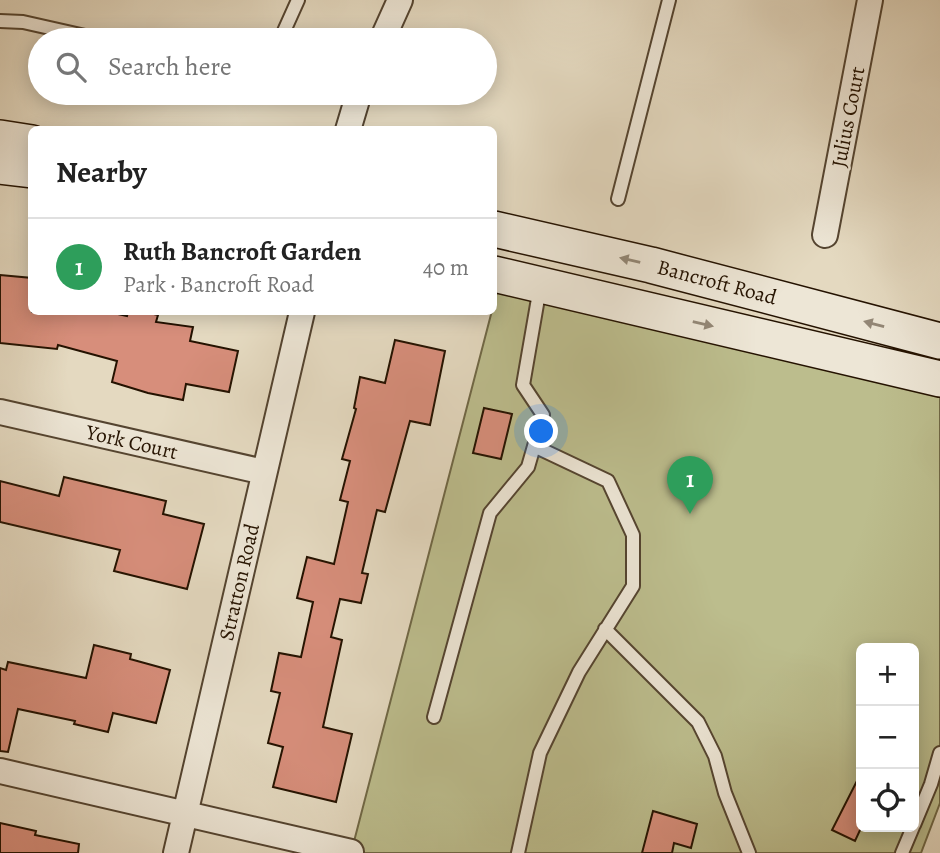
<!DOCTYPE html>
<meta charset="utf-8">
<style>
:root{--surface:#fff;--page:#f6f6f6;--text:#222;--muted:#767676;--line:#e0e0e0;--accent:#8f2418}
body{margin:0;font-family:Alegreya,serif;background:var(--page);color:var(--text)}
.controls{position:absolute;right:21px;bottom:21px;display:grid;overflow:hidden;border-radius:10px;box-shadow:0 4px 18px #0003}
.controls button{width:63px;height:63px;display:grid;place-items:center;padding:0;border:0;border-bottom:2px solid var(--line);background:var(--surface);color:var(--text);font:35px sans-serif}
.you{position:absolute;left:542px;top:432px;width:24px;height:24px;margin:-18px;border:5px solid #fff;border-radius:50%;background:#1a73e8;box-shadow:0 0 0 10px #1a73e833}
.badge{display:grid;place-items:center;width:46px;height:46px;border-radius:50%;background:var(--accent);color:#fff;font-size:23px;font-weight:700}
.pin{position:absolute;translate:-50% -58px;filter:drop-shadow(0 2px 4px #0008)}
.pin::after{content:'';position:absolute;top:37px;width:24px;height:21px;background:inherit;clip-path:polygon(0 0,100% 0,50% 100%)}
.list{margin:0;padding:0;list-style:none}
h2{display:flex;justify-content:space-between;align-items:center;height:91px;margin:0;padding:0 28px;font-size:30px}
h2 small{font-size:23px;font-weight:400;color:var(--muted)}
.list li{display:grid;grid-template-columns:46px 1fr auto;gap:21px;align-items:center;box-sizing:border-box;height:98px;padding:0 28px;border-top:2px solid var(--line)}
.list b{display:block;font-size:26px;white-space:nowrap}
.list p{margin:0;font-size:23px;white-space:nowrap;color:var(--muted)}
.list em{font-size:23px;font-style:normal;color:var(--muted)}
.icon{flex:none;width:38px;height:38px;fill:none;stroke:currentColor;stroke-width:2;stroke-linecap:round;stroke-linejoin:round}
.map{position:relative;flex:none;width:940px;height:853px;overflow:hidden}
.search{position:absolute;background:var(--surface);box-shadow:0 4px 18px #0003;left:28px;top:28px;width:469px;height:77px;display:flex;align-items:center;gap:18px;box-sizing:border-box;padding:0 24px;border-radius:38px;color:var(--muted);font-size:26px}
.panel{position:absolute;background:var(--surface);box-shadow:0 4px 18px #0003;left:28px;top:126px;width:469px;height:189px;border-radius:10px}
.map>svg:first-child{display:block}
.green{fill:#bcbd8d;stroke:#706846;stroke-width:2;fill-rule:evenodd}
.building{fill:#d78e7b;stroke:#241200;stroke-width:2}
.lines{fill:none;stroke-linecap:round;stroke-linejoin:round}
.service-casing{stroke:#544430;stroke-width:16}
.minor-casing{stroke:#544430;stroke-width:28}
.secondary-casing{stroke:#241200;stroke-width:38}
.service{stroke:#ede6d6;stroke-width:12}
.minor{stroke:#ede6d6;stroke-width:24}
.secondary{stroke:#ede6d6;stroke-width:35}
.oneway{fill:#938776}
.labels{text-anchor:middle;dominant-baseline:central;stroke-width:5;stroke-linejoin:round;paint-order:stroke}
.street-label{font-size:21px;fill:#241200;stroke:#ede6d6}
</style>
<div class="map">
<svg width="940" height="853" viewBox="0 0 940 853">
<rect width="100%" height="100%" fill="#e4d9c0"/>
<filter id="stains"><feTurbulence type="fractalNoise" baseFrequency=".00286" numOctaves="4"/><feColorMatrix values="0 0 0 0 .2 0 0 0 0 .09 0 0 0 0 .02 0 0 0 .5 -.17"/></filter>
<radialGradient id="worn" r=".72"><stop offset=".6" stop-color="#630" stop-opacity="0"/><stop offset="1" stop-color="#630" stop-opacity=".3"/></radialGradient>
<path class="green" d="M501,276l439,103v424l-19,50h-570zM861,648h53v179h-53z"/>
<path class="building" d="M0,275l32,3v34h77l18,4 1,-4h17l13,3 -2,7 37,5 -3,14 48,10 -9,41 -43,-8 -3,16 -35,-7 -36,-11 5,-21 -59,-16 -1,4 -57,-6z
M395,340l50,11 -15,74 -20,-4 -25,91 -8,-2 -15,63 6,1 -7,29 -21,-4 -9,38 11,3 -19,87 29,7 -16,68 -63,-15 10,-40 -15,-4 12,-50 -9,-2 8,-38 22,4 12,-55 -16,-4 10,-41 27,7 14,-62 -8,-2 10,-39 -8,-2 14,-50 -2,-1 6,-31 25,6z
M484,408l28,6 -11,45 -28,-6z
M64,477l102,24 -3,13 41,10 -17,65 -73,-18 6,-21 -120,-28v-41l59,15z
M94,645l37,9 -1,5 40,11 -14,53 -43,-10 -5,19 -34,-8 1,-3 -57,-12 -10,43 -8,-1v-83l6,2 2,-8 78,16z
M861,773v55l-6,13 -23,-11z
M653,811l44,13 -6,24 -17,-5 -2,10h-30z
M0,823l36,8 -1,4 44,9 -1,9h-78z"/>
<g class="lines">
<defs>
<path id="service" d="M0,21l23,1 80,18
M280,40l18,-40
M618,199l51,-199
M605,629l93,93 17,34 10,37 24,60
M434,717l56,-204 38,-46 15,-52 -20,-30 17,-98
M914,825l17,-41 9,-31
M518,853l22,-100 39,-81 54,-86v-51l-25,-54 -74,-35
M902,853l11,-26"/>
<path id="minor" d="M382,40l18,-40
M348,130l11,-37
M825,235l45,-235
M0,412l264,60
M0,771l351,81
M176,853l126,-541"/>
<path id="secondary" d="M0,138l32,5
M0,166l32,4
M494,229l157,36 289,76
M494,274l446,105"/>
</defs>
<use href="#service" class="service-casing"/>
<use href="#minor" class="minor-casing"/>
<use href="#secondary" class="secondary-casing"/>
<use href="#service" class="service"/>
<use href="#minor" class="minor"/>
<use href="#secondary" class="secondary"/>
</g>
<defs><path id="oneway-solid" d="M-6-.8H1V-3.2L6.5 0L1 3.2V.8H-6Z" transform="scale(1.75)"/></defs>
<g class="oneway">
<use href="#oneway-solid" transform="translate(630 260) rotate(-167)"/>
<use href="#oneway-solid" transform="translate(703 324) rotate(13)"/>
<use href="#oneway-solid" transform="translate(874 324) rotate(-165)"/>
</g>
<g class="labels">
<g class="street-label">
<text transform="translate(848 117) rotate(-79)">Julius Court</text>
<text transform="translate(717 282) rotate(15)">Bancroft Road</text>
<text transform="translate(132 442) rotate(13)">York Court</text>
<text transform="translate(239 582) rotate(-77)">Stratton Road</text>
</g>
</g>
<rect width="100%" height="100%" filter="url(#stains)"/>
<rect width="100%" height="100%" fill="url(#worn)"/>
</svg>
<div class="controls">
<button>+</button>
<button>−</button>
<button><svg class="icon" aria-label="locate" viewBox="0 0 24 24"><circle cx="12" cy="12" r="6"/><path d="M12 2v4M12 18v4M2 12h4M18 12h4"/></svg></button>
</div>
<div class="you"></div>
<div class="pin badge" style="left:690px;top:514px;background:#2e9e5b">1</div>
<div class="search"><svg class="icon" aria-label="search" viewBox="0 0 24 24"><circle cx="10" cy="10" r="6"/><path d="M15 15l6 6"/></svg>Search here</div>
<section class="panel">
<h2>Nearby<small></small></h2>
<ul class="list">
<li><span class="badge" style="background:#2e9e5b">1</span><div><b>Ruth Bancroft Garden</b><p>Park · Bancroft Road</p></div><em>40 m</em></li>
</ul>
</section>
</div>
